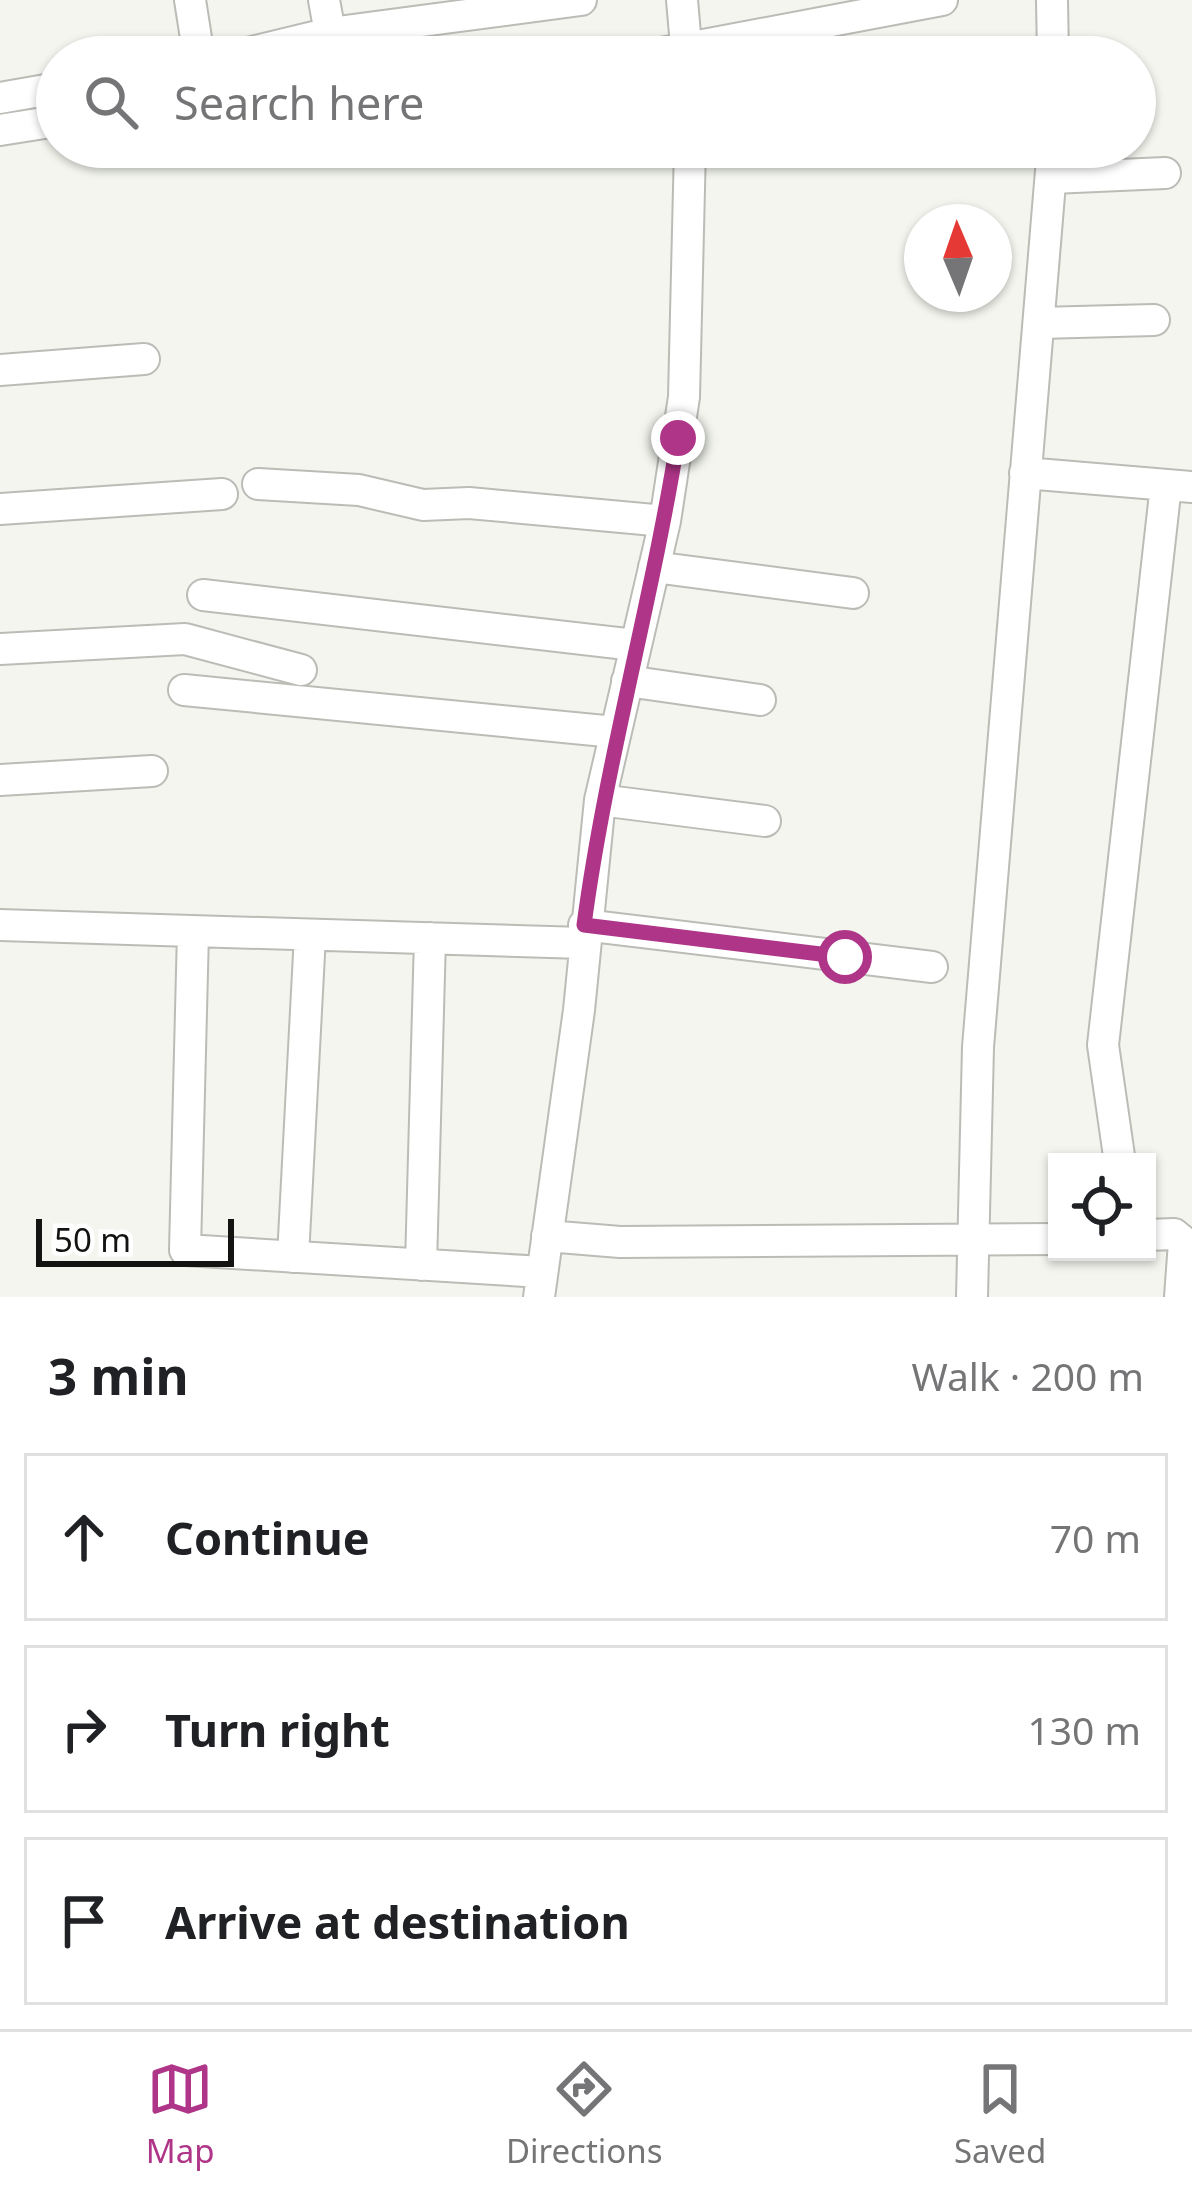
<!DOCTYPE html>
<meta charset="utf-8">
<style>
:root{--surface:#fff;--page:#f6f6f6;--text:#202124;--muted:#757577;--line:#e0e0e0;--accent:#af3588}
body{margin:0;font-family:"Noto Sans",sans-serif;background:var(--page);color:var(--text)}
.controls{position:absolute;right:36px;bottom:36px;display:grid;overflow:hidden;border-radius:0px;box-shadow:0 3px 9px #0004}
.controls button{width:108px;height:108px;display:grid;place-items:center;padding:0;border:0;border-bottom:3px solid var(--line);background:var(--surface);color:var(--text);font:60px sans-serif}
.compass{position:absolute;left:904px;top:204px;width:108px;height:108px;border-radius:50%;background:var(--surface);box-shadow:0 3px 9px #0004;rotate:358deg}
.scale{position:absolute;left:36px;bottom:30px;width:198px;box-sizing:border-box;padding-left:12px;border:6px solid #131311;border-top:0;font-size:33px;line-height:42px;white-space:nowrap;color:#131311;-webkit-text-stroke:9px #fff;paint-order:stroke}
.stop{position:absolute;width:36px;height:36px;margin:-27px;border:9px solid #af3588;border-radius:50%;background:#fff}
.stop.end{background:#af3588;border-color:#fff;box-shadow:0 3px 12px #0008}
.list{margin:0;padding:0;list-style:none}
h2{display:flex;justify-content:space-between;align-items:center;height:156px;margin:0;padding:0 48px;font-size:51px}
h2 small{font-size:39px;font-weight:400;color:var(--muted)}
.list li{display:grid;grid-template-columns:78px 1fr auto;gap:36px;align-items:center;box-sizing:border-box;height:168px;margin:0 24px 24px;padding:0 24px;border:3px solid var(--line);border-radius:0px}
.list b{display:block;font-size:45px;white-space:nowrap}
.list em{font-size:39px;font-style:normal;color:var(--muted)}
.icon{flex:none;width:66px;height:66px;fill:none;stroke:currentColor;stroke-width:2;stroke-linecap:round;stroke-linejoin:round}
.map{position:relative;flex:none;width:1192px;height:1297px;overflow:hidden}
.search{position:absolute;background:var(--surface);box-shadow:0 3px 9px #0004;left:36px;right:36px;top:36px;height:132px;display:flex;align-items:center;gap:30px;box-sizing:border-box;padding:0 42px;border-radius:66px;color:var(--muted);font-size:45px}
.sheet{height:732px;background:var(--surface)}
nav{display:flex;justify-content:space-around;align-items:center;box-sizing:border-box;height:168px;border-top:3px solid var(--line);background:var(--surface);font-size:33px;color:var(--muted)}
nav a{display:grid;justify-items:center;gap:6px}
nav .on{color:var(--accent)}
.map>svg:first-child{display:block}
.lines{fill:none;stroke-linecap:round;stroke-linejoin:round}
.minor-casing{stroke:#bbbcb6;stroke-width:34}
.minor{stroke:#fff;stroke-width:30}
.route{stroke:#af3588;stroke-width:15}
</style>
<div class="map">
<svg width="1192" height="1297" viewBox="0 0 1192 1297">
<rect width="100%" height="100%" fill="#f3f5ee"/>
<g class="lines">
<defs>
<path id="minor" d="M190,0l9,57
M324,0l6,33
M682,0l5,57
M1052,0l1,57
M231,57l99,-24 251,-33
M479,57l32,-4 53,4
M640,57l302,-57
M0,98l57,-10
M0,130l57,-9
M1052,178l113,-5
M1039,323l115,-3
M0,370l144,-11
M1025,473l167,14
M258,484l101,6 64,15 46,-2 196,18
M0,509l222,-15
M654,567l199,26
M203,595l432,50
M0,649l185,-10 116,31
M627,681l133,19
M184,690l431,42
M0,780l152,-9
M600,800l165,21
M0,925l583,18
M584,925l348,42
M193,932l-8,318 357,22
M1119,1156l-16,-111 63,-560
M1147,1235l27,-1 10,8 -4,55
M547,1236l73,6 437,-3
M293,1257l17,-322
M421,1265l9,-327
M539,1297l40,-287 21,-210 65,-279 19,-124 6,-250
M972,1297l6,-250 75,-900"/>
</defs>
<use href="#minor" class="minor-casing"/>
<use href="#minor" class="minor"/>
</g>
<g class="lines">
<path class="route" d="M678,438c-26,164 -72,322 -94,487l261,32"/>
</g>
</svg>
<div class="controls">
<button><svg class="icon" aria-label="locate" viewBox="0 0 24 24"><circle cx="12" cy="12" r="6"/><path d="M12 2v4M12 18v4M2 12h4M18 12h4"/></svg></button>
</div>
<svg class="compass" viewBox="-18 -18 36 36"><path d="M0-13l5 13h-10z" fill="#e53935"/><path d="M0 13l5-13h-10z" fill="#757577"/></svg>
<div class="scale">50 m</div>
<div class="stop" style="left:845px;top:957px"></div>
<div class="stop end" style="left:678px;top:438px"></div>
<div class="search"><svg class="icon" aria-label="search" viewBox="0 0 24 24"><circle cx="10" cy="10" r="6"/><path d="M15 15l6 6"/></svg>Search here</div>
</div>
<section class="sheet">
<h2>3 min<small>Walk · 200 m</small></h2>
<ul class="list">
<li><svg class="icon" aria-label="ahead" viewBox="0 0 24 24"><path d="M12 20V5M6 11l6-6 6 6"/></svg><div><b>Continue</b></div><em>70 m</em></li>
<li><svg class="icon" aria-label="right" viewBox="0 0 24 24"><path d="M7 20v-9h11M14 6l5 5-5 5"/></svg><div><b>Turn right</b></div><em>130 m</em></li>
<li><svg class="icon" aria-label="arrive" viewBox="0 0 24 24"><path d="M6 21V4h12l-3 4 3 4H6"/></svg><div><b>Arrive at destination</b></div></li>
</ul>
</section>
<nav>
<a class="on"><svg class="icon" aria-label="map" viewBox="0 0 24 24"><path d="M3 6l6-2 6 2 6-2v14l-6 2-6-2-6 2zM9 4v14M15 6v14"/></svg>Map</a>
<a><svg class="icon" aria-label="directions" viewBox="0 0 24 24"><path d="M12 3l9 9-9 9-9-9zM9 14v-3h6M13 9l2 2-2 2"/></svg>Directions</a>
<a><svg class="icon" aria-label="saved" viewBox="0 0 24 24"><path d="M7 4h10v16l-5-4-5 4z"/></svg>Saved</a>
</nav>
